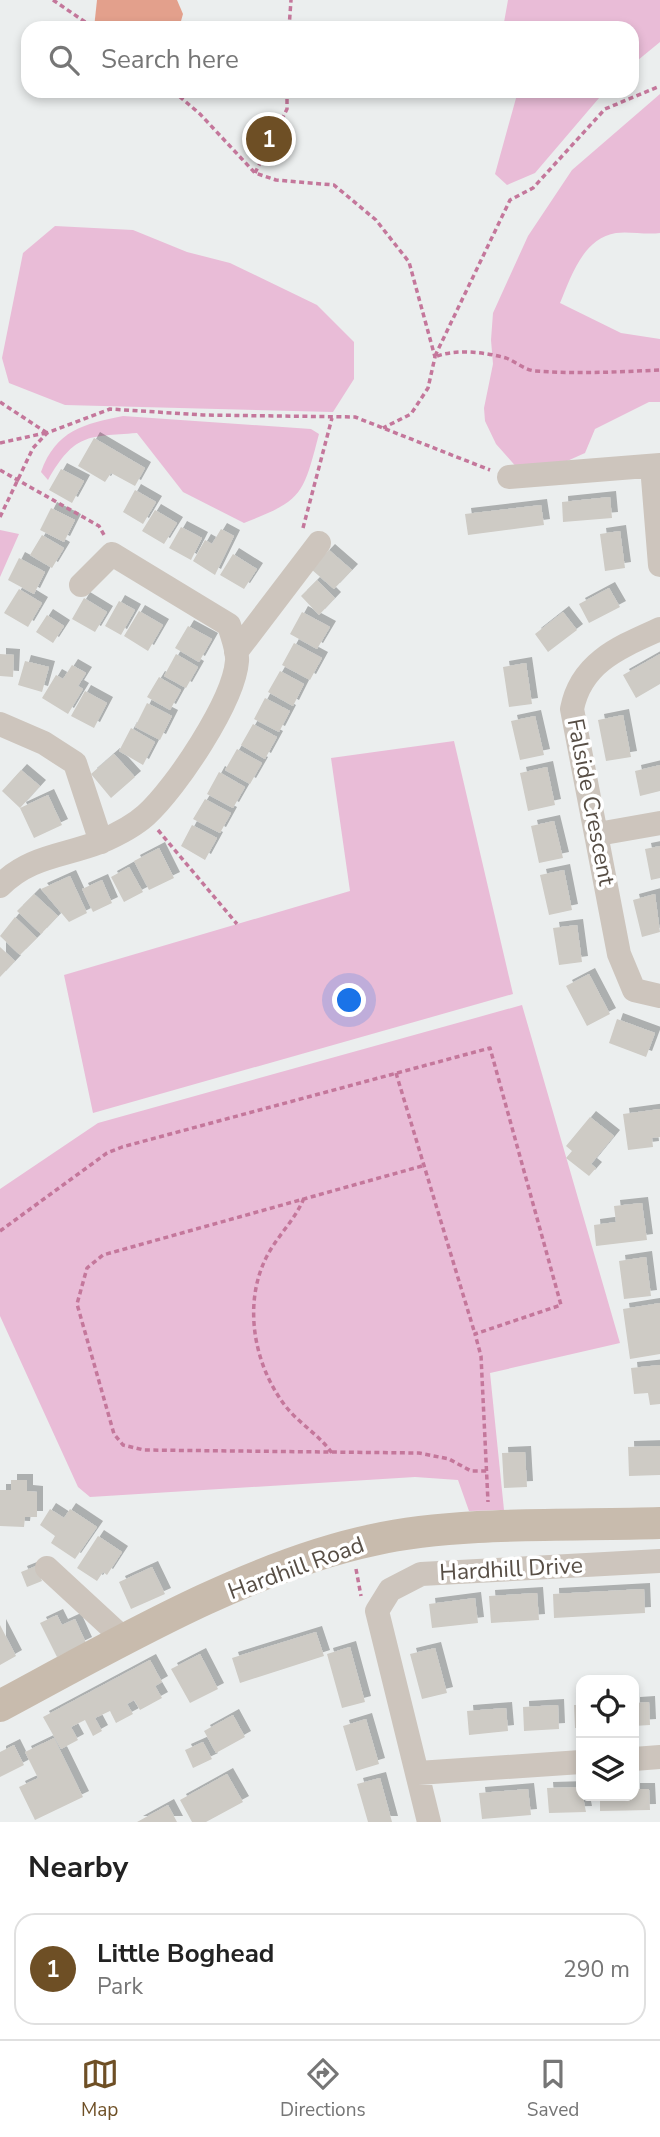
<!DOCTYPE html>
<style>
:root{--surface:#fff;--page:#f2f2f2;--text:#222;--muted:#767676;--line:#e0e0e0;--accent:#6e4f25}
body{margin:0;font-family:"Nunito Sans",sans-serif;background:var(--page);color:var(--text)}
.controls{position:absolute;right:21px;bottom:21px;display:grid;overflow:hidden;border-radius:14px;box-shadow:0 4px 10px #0003}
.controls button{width:63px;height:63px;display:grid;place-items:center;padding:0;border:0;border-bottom:2px solid var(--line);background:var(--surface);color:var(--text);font:35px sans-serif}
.you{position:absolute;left:350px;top:1001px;width:24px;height:24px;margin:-18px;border:5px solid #fff;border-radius:50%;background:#1a73e8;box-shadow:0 0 0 10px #1a73e833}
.badge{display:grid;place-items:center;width:46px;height:46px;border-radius:50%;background:var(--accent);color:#fff;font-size:23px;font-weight:700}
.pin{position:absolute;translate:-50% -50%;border:4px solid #fff;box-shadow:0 2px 7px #0006}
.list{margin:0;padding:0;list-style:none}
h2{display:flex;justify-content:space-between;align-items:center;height:91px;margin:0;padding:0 28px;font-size:30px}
h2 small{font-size:23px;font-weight:400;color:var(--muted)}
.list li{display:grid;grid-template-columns:46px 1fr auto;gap:21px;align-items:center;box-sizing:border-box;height:112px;margin:0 14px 14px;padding:0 14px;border:2px solid var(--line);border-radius:21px}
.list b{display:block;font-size:26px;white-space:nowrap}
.list p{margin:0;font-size:23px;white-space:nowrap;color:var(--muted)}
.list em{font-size:23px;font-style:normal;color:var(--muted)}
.icon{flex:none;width:38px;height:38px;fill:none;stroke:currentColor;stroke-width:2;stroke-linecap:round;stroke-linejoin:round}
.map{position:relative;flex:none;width:660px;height:1822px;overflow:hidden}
.search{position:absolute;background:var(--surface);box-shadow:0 4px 10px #0003;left:21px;right:21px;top:21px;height:77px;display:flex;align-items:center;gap:18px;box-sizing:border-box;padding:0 24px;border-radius:21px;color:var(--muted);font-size:26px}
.sheet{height:217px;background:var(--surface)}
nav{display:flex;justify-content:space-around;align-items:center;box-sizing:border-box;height:98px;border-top:2px solid var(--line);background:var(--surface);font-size:19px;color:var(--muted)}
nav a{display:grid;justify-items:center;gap:4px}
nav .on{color:var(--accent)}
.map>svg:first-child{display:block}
.green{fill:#e9bcd7}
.water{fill:#e3a08c}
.building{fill:#cecbc5;filter:url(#shadow)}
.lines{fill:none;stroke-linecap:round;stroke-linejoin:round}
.path{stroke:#c4779b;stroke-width:3.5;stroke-dasharray:5 3.5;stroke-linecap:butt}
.minor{stroke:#cdc5bd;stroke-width:24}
.major{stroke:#c8bbad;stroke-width:32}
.labels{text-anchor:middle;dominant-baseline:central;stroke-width:7;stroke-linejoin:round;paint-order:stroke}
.street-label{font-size:23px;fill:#574e45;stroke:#fff}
</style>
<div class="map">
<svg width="660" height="1822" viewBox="0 0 660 1822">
<defs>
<filter id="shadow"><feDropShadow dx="6" dy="-6" stdDeviation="0" flood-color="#0004"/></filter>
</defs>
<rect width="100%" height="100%" fill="#ebeeee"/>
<path class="green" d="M508,0h152v42l-28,23v-37h-129z
M518,91h87l-70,82 -28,12 -12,-11z
M660,94v139c-15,2 -31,-2 -44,0 -33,5 -45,44 -56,70l61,30 39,6v63h-11l-54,27 -10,24 -29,13 -37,4 -23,-26 -11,-23 -1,-13 9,-44 -2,-24 2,-27 35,-77 44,-66z
M55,226l78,4 54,22 43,11 87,42 37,37v37l-21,33 -268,-7 -56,-22 -7,-25 21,-105z
M123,416l188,13 8,5c-16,61 -16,66 -75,89l-61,-31 -46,-59c-50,4 -62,0 -89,47l-7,-8c15,-42 43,-48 82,-56z
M0,530l19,4 -19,43z
M454,741l59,253 -420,119 -29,-138 286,-84 -19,-133z
M522,1005l98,338 -130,30 14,137 -35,1 -11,-31 -43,-3 -325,20 -12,-10 -78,-171v-127l98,-66z"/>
<path class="water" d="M97,0h80l6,14 -4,14h-85z"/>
<path class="building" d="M94,438l51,30 -10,18 -24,-13 -6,9 -27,-16z
M61,469l23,12 -12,22 -23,-13z
M135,490l21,12 -13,22 -20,-12z
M610,497l2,21 -49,4 -1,-20z
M541,505l3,20 -76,10 -3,-21z
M51,508l24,12 -11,22 -24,-12z
M155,510l22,13 -13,21 -22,-13z
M181,527l21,11 -11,22 -22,-12z
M221,529l13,7 -19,39 -22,-14 12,-21 7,4z
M620,531l5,37 -20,3 -5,-37z
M42,535l22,13 -12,20 -22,-13z
M329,550l23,20 -18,19 -23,-20z
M233,554l24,15 -13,20 -24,-14z
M19,558l26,14 -11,22 -26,-14z
M317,580l18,18 -16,17 -18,-19z
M609,588l11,19 -31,16 -10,-19z
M19,589l23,14 -14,24 -24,-14z
M84,598l23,14 -12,20 -23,-13z
M119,601l16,9 -14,25 -16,-9z
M139,611l24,14 -15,26 -24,-15z
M302,612l28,15 -13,22 -27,-15z
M563,612l14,18 -29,22 -13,-18z
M47,615l17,11 -11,17 -17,-11z
M188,626l24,13 -13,23 -24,-14z
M294,643l28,15 -12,22 -28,-15z
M0,654l14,1 -1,22 -13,-1z
M176,654l22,13 -12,21 -22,-12z
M660,654v30l-24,14 -13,-23z
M25,661l24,6 -7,25 -24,-7z
M526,663l6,41 -23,3 -6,-40z
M72,665l14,8 -8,13 5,3 -15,25 -26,-16 14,-23 7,4z
M280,671l24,13 -11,22 -25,-14z
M159,677l22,13 -11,20 -23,-13z
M85,691l22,12 -13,25 -23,-12z
M265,698l25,13 -11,21 -25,-13z
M147,703l25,13 -12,24 -25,-13z
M623,715l8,42 -25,4 -8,-41z
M535,716l9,39 -24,5 -9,-39z
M253,724l24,13 -12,22 -24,-14z
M131,728l24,14 -12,23 -24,-14z
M237,749l25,14 -12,21 -25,-14z
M114,754l21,23 -24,21 -20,-24z
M660,765v26l-20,5 -5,-25z
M547,767l8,38 -27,6 -8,-38z
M21,770l19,16 -20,22 -18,-17z
M219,772l26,15 -12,21 -26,-14z
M48,795l14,30 -28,13 -14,-30z
M205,799l26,14 -11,20 -27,-14z
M554,821l9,37 -24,5 -8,-37z
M192,825l25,13 -12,22 -24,-14z
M660,846v32l-9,2 -6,-31z
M159,848l15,30 -25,12 -15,-29z
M129,867l14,25 -19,10 -13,-25z
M564,870l8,40 -23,5 -9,-40z
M70,876l17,37 -18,9 -28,-33z
M102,880l10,23 -19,9 -11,-23z
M34,894l24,22 -17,18 -24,-23z
M655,894l5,38 -18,5 -9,-37z
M15,917l22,21 -17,17 -20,-19z
M577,925l5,37 -23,3 -6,-37z
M0,947l15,14 -15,16z
M589,974l21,40 -23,12 -21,-40z
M617,1019l38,14 -9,24 -37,-14z
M660,1109v28l-8,1 1,9 -25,3 -5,-36z
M590,1117l24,19 -23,28 5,4 -7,8 -23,-18 6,-7 -6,-5z
M642,1203l5,37 -51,6 -2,-21 22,-3 -2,-16z
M646,1257l5,39 -27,3 -5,-38z
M660,1303v51l-30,5 -7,-50z
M660,1365v39l-10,1 -2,-12 -14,1 -3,-26z
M660,1446v29l-31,1 -1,-29z
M525,1452l2,35 -23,1 -2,-35z
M11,1480h16v11l10,1v25h-12l-1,10 -24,-1v-36h11z
M50,1509l14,9 6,-9 27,18 -22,32 -24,-16 4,-7 -15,-11z
M98,1536l24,16 -15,23 -4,-3 -6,9 -20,-13z
M36,1566l6,15 -15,6 -6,-15z
M152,1567l13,27 -34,15 -12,-27z
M644,1589l1,24 -91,5 -1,-24z
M537,1593l2,27 -48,3 -2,-27z
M475,1598l3,25 -46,5 -3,-24z
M57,1615l5,10 13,-6 11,24 -29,14 -17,-34z
M0,1625l16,31 -16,9z
M316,1632l8,24 -84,27 -8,-25z
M350,1647l15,55 -23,6 -15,-54z
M435,1648l12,45 -25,6 -12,-45z
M200,1654l18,35 -28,14 -19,-34z
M150,1660l12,22 -7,4 7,12 -22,12 -6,-10 -7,4 6,10 -17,9 -6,-12 -15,7 7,13 -9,5 -8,-16 -14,7 7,13 -17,9 -18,-32z
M649,1702l1,23 -16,1v-23z
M558,1705l1,24 -35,2 -1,-24z
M574,1705h7v23h-6z
M506,1708l2,23 -39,4 -2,-24z
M233,1715l12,22 -29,16 -12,-22z
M366,1719l13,45 -23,7 -13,-45z
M54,1738l29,59 -48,23 -16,-33 19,-9 -13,-26z
M203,1742l9,17 -19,9 -8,-18z
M14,1745l10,20 -24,12v-25z
M227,1774l16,28 -37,20h-14l-12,-22z
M380,1778l12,44h-24l-11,-38z
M581,1787l5,25 -37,1 -2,-25z
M528,1789l3,26 -49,4 -3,-26z
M634,1789h15l1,21 -50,1v-15h34z
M168,1805l9,17h-40z"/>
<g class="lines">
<path class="path" d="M53,0l41,28
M289,28l2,-28
M173,91l27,23 55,59 21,7 58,5 42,35 33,42 26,95 -7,31 -17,26 -28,14
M255,173l32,-64v-18
M435,356l75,-156 23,-12 72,-79 55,-23
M437,356c21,-7 47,-4 69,2 10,4 19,12 29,13 42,3 83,1 125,-1
M0,402l47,31
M0,443l45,-10
M0,470l99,56 5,9
M0,517l33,-69 14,-15 63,-24 93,6 152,2 135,53
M303,528l29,-110
M158,830l79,94
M396,1073l79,261
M422,1166l-319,89 -16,13 -10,36 37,130 9,11 21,5 275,3 30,6 22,12h16
M304,1198c-9,22 -26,37 -37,58 -25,48 -13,111 20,152 13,16 32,27 45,45
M0,1231l107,-78 15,-6 368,-99 71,257 -86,29 6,22 7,146
M356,1569l5,27"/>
<path class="minor" d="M652,466l8,99
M509,477l151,-12
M660,629c-40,18 -79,33 -88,80l47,245 15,36 26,6
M236,652l83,-109
M0,724l44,19 31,20 26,79
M598,834l62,-11
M0,886c29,-30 64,-30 100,-44 14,-6 35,-17 46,-27 30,-27 88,-114 91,-154 1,-11 -5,-25 -8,-36l-117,-71 -31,31
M47,1568l78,72
M634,1759l26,-2
M418,1773l163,-11
M429,1822l-52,-211 13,-21 31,-16 239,-13"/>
<path class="major" d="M0,1706c112,-60 249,-140 373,-166 86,-19 198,-14 287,-17"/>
</g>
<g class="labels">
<g class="street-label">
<text transform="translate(591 802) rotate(79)">Falside Crescent</text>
<text transform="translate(296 1568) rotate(-20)">Hardhill Road</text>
<text transform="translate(511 1569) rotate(-3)">Hardhill Drive</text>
</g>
</g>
</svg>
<div class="controls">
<button><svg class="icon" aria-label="locate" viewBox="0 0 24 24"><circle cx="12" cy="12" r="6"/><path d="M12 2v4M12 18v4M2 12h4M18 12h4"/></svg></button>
<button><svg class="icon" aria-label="layers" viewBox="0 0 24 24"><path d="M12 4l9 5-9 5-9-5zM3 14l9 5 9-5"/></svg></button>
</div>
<div class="you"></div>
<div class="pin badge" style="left:269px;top:139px">1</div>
<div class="search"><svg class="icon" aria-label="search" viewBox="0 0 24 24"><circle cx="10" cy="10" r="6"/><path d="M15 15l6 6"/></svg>Search here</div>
</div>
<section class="sheet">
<h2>Nearby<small></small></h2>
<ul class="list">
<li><span class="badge">1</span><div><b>Little Boghead</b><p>Park</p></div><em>290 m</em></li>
</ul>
</section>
<nav>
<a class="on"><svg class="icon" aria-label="map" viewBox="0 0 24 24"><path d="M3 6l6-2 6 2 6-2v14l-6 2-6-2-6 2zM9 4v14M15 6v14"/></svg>Map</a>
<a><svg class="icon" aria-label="directions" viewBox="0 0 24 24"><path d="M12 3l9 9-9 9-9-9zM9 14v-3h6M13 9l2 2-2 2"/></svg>Directions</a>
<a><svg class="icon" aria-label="saved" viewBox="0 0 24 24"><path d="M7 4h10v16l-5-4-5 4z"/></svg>Saved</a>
</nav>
